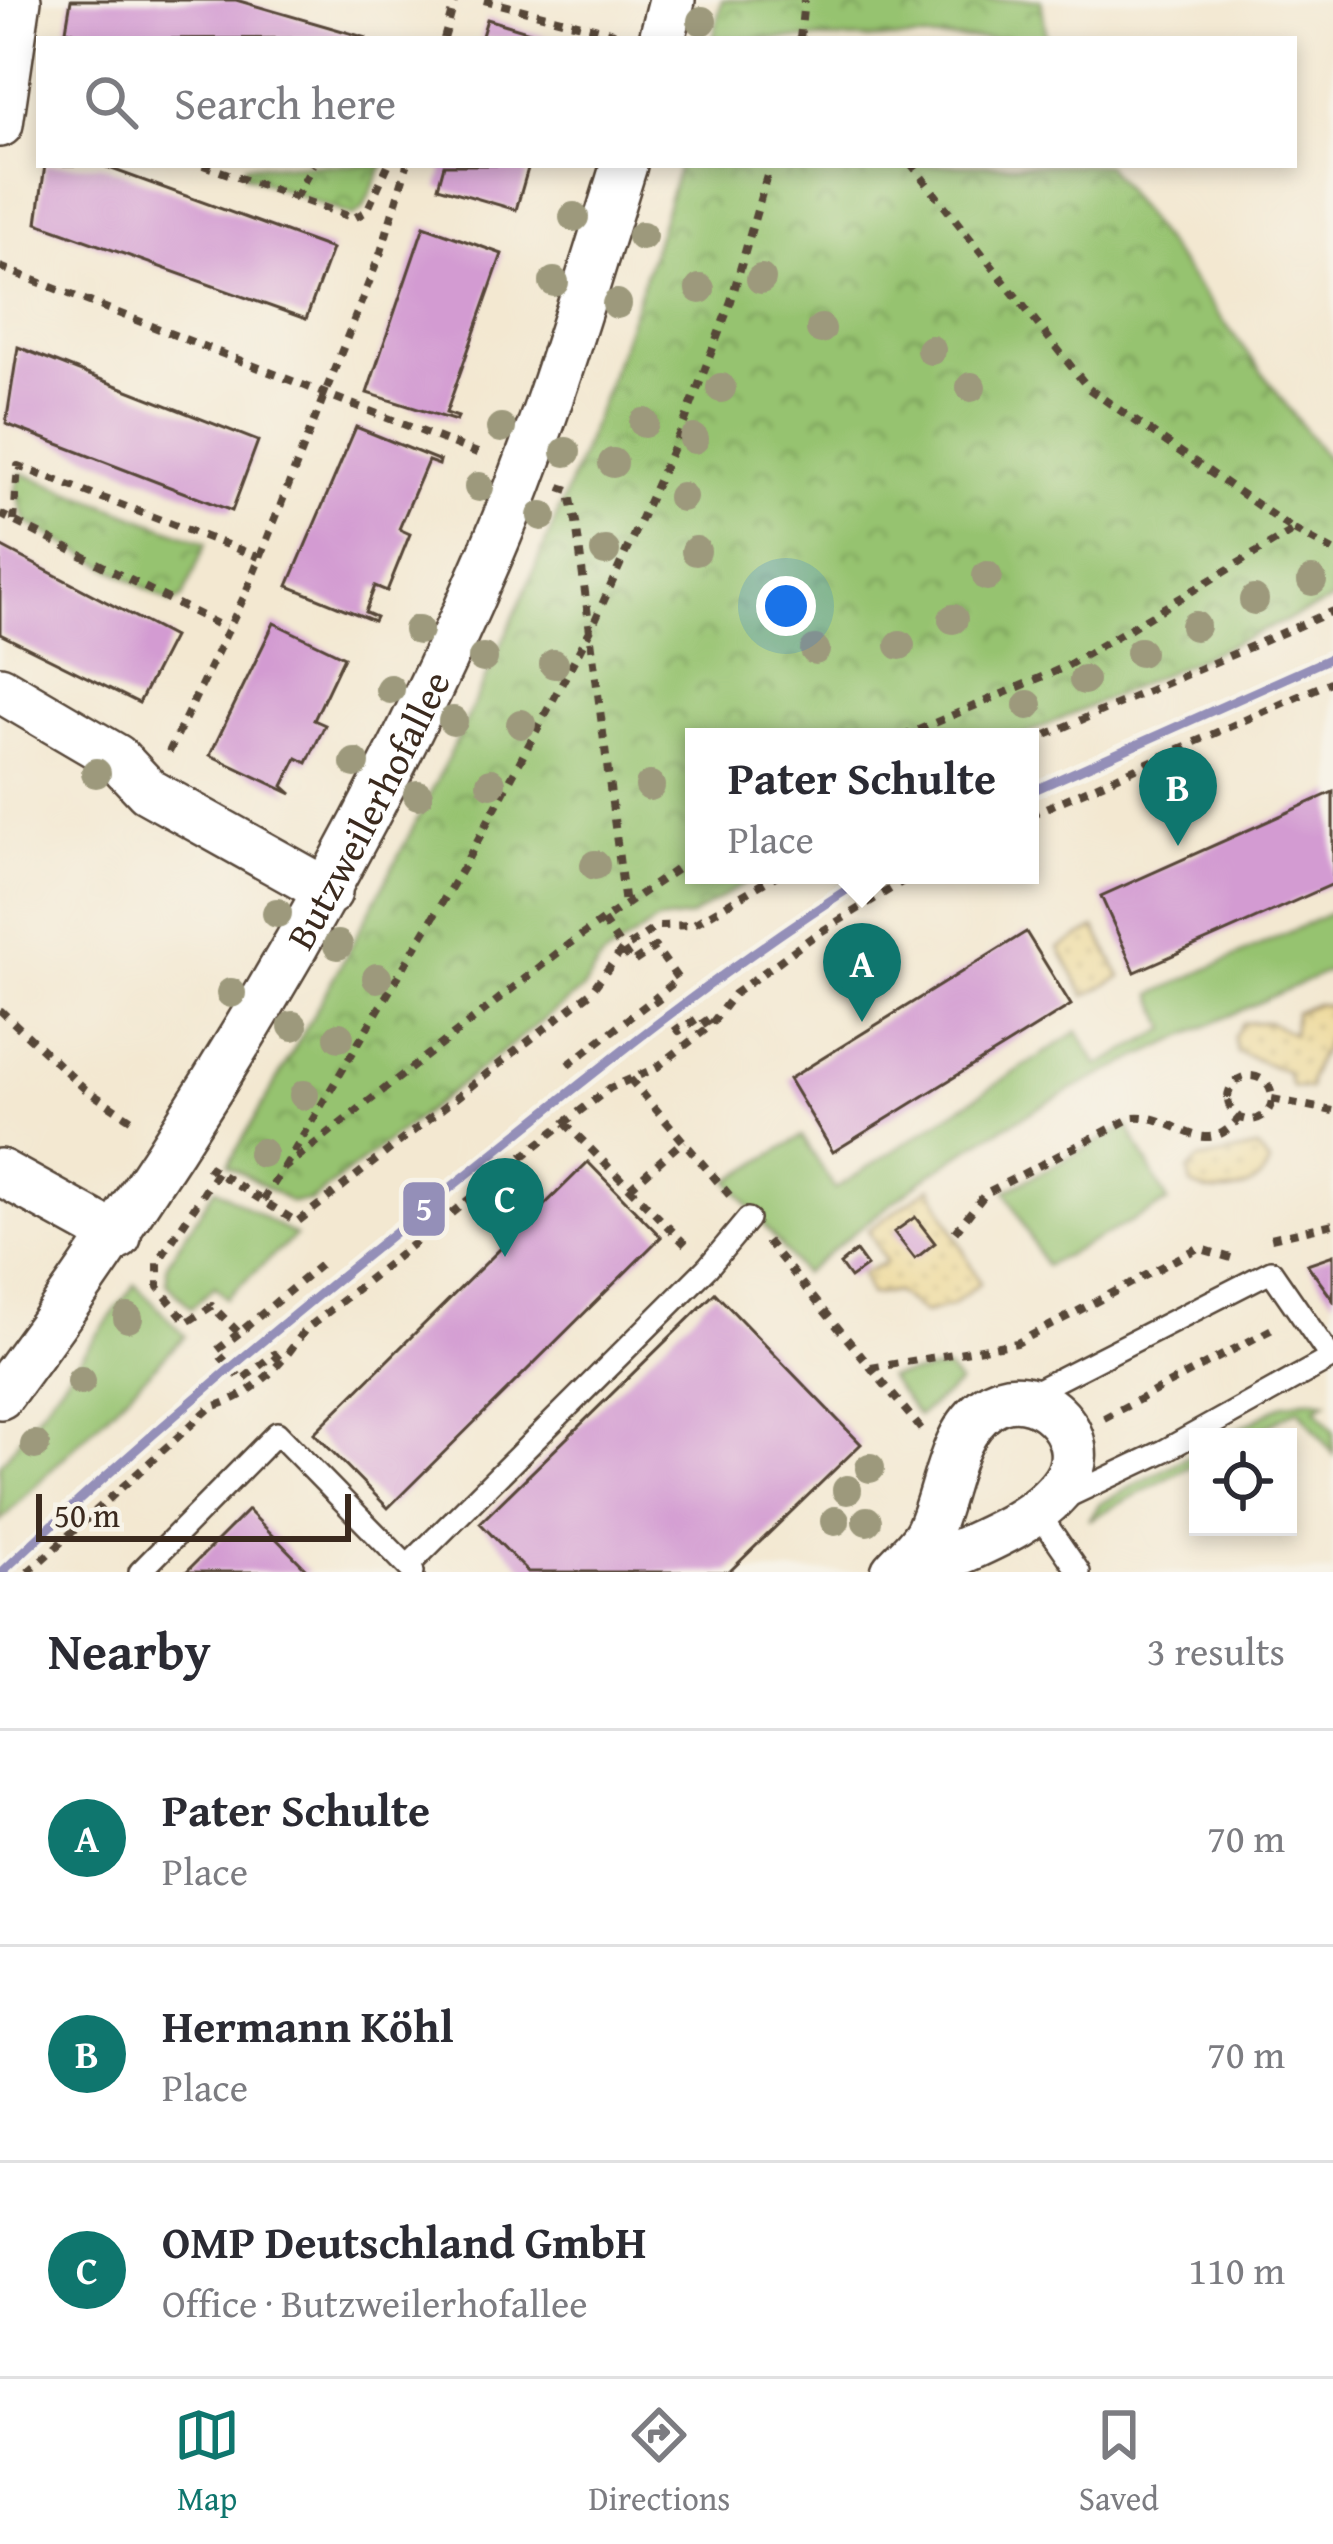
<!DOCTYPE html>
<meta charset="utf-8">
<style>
:root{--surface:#fff;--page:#f2f2f3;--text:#2b2b33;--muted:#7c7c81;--line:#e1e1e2;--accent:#0f766e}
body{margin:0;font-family:"Gentium Book Plus",serif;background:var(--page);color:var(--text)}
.controls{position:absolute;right:36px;bottom:36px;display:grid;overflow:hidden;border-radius:0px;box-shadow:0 6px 18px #0003}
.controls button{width:108px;height:108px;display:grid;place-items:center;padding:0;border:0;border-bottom:3px solid var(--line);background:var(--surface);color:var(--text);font:60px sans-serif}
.scale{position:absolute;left:36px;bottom:30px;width:315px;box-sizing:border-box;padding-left:12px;border:6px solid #3b2a1e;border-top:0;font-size:33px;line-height:42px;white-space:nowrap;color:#3b2a1e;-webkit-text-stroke:9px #f7f3e8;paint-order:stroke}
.you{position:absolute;left:786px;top:606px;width:42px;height:42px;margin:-30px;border:9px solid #fff;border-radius:50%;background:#1a73e8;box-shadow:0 0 0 18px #1a73e833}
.badge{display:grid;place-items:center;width:78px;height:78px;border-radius:50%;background:var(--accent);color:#fff;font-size:39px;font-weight:700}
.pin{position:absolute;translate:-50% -99px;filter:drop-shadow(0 3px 6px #0008)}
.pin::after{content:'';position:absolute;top:63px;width:42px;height:36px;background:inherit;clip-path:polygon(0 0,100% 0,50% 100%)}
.popup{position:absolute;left:685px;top:728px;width:354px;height:156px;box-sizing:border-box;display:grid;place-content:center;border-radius:0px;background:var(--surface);filter:drop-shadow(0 3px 9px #0005);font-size:39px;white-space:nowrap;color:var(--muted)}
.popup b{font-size:45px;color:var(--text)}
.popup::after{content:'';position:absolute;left:50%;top:100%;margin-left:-24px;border:24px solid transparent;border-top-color:var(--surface)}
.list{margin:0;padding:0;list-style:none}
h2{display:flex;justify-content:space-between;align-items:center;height:156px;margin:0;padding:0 48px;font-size:51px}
h2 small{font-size:39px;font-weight:400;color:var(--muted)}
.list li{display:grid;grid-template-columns:78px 1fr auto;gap:36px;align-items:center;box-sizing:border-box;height:216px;padding:0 48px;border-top:3px solid var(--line)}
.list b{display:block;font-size:45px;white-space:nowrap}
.list p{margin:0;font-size:39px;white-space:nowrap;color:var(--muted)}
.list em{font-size:39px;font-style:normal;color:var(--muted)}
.icon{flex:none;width:66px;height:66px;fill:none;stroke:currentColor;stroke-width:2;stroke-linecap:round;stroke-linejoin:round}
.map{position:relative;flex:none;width:1333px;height:1572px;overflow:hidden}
.search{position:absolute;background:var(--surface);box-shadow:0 6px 18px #0003;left:36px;right:36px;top:36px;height:132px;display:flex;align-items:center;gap:30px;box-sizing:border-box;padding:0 42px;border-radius:0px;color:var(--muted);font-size:45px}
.sheet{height:804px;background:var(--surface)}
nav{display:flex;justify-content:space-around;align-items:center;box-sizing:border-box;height:168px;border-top:3px solid var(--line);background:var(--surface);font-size:33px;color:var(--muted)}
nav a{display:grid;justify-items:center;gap:6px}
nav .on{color:var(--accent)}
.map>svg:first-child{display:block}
.green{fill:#96c370;stroke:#687647;stroke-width:3}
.sand{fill:url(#sand-dots);stroke:#94825e;stroke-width:3}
.park{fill:url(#park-crowns);stroke:#687647;stroke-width:3}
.building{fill:#d39bd2}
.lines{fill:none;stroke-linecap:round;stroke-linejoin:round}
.lane-casing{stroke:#574639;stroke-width:26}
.street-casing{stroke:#574639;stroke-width:50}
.path{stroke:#574639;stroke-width:8;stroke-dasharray:9 9;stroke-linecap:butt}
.lane{stroke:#fff;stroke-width:21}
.street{stroke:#fff;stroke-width:45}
.tram-1-casing{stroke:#f7f3e8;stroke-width:18}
.tram-1{stroke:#948fb8;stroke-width:9}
.tree{fill:#9d997c}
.labels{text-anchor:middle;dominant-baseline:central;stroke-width:9;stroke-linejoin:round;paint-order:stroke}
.street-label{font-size:39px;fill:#3b2a1e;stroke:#f7f3e8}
.line-badge{stroke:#f7f3e8;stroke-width:4.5}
.badge-label{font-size:33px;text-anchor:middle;font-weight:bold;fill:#fff}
</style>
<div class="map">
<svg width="1333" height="1572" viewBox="0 0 1333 1572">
<defs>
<pattern id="sand-dots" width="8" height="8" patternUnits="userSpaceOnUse" patternTransform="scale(3)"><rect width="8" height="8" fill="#eeda9e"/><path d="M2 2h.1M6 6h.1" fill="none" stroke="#cdbb88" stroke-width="1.8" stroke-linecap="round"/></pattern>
<pattern id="park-crowns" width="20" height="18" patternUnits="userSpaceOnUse" patternTransform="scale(3)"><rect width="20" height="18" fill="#96c370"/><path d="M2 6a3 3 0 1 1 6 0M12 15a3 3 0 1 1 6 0" fill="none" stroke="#7c9f5b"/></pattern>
</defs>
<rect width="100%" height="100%" fill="#f7f3e8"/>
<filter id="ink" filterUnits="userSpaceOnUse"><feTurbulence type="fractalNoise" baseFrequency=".00833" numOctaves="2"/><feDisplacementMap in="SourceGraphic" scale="24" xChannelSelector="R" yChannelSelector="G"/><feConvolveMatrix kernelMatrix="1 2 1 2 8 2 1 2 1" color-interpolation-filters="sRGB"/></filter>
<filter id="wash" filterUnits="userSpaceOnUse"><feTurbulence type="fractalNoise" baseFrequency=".004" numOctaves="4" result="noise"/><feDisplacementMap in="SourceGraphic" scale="48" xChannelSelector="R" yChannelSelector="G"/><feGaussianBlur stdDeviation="2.7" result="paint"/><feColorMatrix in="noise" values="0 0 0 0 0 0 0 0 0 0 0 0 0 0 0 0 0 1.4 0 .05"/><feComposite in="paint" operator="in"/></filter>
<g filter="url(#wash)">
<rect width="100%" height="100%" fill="#f3e8d1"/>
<path class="green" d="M1333,912v57c-124,57 -254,109 -370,183 -56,37 -108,79 -160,122l-74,-93 73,-45 33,53 243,-158 20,35 69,-37 -14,-35z
M1128,1126l40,76 -123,64 -39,-75z
M215,1188l80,48 -69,62 -11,-12 -24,22 -24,-25v-19z
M135,1284l50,52 -185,185v-56z
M947,1369l12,15 -41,32 -30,-39z
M1310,1399l16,2 -10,7 17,23v23l-34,-45 -53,28h-22l60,-33z
M1198,1451v11l-109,58 11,-16z"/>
<path class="sand" d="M1095,928l26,49 -36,19 -26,-48z
M1316,1004l17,2c0,48 -21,46 -24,83l-17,-2 -5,-15 -50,-20 -3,-15 8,-14 27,-1 24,12 2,-22z
M1257,1148l12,15c-9,31 -54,35 -78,22l-3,-14 10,-11z
M931,1187l49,96 -29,23 -27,7 -28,-21 -26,3 -9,-21 25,-12 -18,-32z"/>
<path class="park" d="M722,0h319l6,39h-334z
M245,165h138l-20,44 -10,7 -108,-41z
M679,165h427l227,302v133l-314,137h-325v138h64l-68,42 -33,4 -55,38 -19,30 -272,212 -20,1 -63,-37c190,-327 346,-634 451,-1000z
M21,473l185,70 -23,54 -11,6 -146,-81 -10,-32z"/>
<g id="blocks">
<path class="building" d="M71,0h165l131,38 -269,1 -32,-9z
M487,19l63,19v1h-69z
M45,165h56l231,84 -26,70 -269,-96z
M444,165h85l-13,45 -78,-23z
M424,226l78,28 -56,159 12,4 -2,4 -89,-28z
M18,347l240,94 -26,70 -226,-87z
M356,427l84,34 -1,4 -11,-4 -29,68 11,5 -23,57 -12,-5 -10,26 11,5 -2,4 -86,-35z
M0,546l173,91 -34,66 -139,-69z
M274,623l70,34 -30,63 11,5 -18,38 -10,-5 -14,28 9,8 -82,-39z
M1333,792v92l-198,88 -34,-76z
M1026,932l45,73 -238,147 -44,-73z
M588,1162l73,75 -273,271 -74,-75z
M915,1217l20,26 -20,16 -21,-27z
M856,1251l11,15 -17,12 -10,-14z
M1333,1255v45l-26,-36z
M715,1293l146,151 -132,128h-201l-48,-49z
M248,1510l61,62h-123z"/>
</g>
</g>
<g filter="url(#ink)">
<use href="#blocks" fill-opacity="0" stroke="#574639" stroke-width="3"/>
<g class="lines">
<defs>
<path id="lane" d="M1028,1395l243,-124 60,87 -167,93 -127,60 42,61
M408,1566l300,-299 40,-48
M140,1572l137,-139 136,139"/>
<g id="street">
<path d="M662,39l10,-39"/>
<path d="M0,124l18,-124"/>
<path d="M0,689l116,68 32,34 181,101"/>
<path d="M0,1172l118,65"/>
<path id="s1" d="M0,1396c194,-262 364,-544 492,-845 53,-124 92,-257 132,-386"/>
<path d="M894,1572c11,-13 28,-26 35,-42 18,-40 21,-97 59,-123 46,-31 108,28 77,75 -31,45 -102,66 -149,90"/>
</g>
</defs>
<use href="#lane" class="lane-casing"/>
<use href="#street" class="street-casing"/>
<path class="path" d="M484,0l137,35
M444,39l11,-39
M800,39l4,-39
M203,165l151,53 13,-7 21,-46
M295,198l18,-33
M0,267l485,189
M560,487l9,3 7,32 49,383
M0,514l225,114
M14,521l4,-55 241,91
M1294,530l39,21
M902,737l163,-70 229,-137 -205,-141 -177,-224
M1030,742l303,-131
M169,752l76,-157 136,-343 26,-87
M1030,815l303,-134
M603,921l29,42 23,-16 23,32 -23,19
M0,1010l85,79 53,35
M568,1065l87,-67 24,33 22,-15 8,11
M1228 1098a22 22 0 1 1 44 0a22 22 0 1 1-44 0Z
M630,1079l101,118
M1272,1099l61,12
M565,1123l125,126
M207,1166l90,56 293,-229 32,-43 36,-24 34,-1 85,-50
M284,1168l181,-304 127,-237 93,-206 46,-120 39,-136
M217,1173l-59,89v25l29,35 25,-16 27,27 86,-72
M630,1188l54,-48
M263,1200l21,-32 285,-224 125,-87
M955,1232l31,-39 147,-76c44,-4 69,47 107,0
M1271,1238l62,-14
M767,1241l154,188
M239,1333l-23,18 26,29 32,-26 8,9
M871,1368l146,-25 181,-95 33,10
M1104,1418l172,-91
M28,1572l183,-165c41,-10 70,-41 93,-76l268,-214 38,-29 46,-20 53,-41 25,-33 77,-56 102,-63"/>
<use href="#lane" class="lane"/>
<use href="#street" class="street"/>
<defs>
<path id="tram-1" d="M1030,792l303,-135
M2,1572c146,-139 301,-266 458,-392 133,-107 265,-214 410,-305"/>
</defs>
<use href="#tram-1" class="tram-1-casing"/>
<use href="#tram-1" class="tram-1"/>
</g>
<g class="tree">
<circle cx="702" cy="21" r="15"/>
<circle cx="574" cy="217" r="15"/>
<circle cx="642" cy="236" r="15"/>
<circle cx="761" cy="279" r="15"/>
<circle cx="554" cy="282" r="15"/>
<circle cx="700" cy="289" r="15"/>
<circle cx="617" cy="304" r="15"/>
<circle cx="821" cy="329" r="15"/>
<circle cx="931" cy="350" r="15"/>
<circle cx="971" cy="387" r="15"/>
<circle cx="721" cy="388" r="15"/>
<circle cx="644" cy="423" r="15"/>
<circle cx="501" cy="428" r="15"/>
<circle cx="694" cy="439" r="15"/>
<circle cx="566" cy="452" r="15"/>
<circle cx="613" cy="463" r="15"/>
<circle cx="479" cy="487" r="15"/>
<circle cx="682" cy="497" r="15"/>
<circle cx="542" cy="516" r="15"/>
<circle cx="605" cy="551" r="15"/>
<circle cx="696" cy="551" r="15"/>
<circle cx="987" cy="576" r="15"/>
<circle cx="1312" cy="581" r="15"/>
<circle cx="1254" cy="600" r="15"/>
<circle cx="953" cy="619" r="15"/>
<circle cx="1195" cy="626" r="15"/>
<circle cx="418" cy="630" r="15"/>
<circle cx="900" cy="645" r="15"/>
<circle cx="815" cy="650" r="15"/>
<circle cx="1140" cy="652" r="15"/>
<circle cx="483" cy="658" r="15"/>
<circle cx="554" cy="664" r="15"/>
<circle cx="1084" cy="680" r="15"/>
<circle cx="390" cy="689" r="15"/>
<circle cx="1028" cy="705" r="15"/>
<circle cx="453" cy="721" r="15"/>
<circle cx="521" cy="724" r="15"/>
<circle cx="355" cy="763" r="15"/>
<circle cx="96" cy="773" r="15"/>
<circle cx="491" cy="783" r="15"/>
<circle cx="650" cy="786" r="15"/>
<circle cx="418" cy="795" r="15"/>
<circle cx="595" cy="865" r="15"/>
<circle cx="277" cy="913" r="15"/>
<circle cx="338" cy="945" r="15"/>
<circle cx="377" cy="978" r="15"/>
<circle cx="231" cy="993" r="15"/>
<circle cx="293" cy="1026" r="15"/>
<circle cx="339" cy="1037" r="15"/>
<circle cx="304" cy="1095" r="15"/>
<circle cx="262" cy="1153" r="15"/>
<circle cx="128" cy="1318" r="15"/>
<circle cx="81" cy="1381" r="15"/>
<circle cx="35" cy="1445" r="15"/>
<circle cx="870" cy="1468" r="15"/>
<circle cx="847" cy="1490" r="15"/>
<circle cx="835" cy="1521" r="15"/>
<circle cx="867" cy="1521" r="15"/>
</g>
</g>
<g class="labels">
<g class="street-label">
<text stroke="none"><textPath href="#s1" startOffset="693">Butzweilerhofallee</textPath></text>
</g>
</g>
<rect class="line-badge" x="401" y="1180" width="46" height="58" rx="12" fill="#948fb8"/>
<g class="badge-label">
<text x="424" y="1220">5</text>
</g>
</svg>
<div class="controls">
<button><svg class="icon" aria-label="locate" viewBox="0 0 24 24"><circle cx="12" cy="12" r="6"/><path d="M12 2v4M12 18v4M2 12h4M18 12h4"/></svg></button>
</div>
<div class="scale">50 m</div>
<div class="you"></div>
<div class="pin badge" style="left:862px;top:1022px">A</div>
<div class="popup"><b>Pater Schulte</b>Place</div>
<div class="pin badge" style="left:1178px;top:846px">B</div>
<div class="pin badge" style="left:505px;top:1257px">C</div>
<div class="search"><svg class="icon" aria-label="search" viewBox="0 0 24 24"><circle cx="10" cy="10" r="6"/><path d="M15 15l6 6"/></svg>Search here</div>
</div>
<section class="sheet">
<h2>Nearby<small>3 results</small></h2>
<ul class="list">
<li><span class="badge">A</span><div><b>Pater Schulte</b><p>Place</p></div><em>70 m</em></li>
<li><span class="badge">B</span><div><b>Hermann Köhl</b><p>Place</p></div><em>70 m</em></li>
<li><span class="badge">C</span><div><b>OMP Deutschland GmbH</b><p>Office · Butzweilerhofallee</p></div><em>110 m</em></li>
</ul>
</section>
<nav>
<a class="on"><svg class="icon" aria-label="map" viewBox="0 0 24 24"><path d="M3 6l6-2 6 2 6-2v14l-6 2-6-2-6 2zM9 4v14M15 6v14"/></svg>Map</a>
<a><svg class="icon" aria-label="directions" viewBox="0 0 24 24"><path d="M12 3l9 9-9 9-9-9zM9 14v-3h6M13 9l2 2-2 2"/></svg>Directions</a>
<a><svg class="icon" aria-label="saved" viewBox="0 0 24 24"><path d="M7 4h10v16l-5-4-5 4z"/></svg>Saved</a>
</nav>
